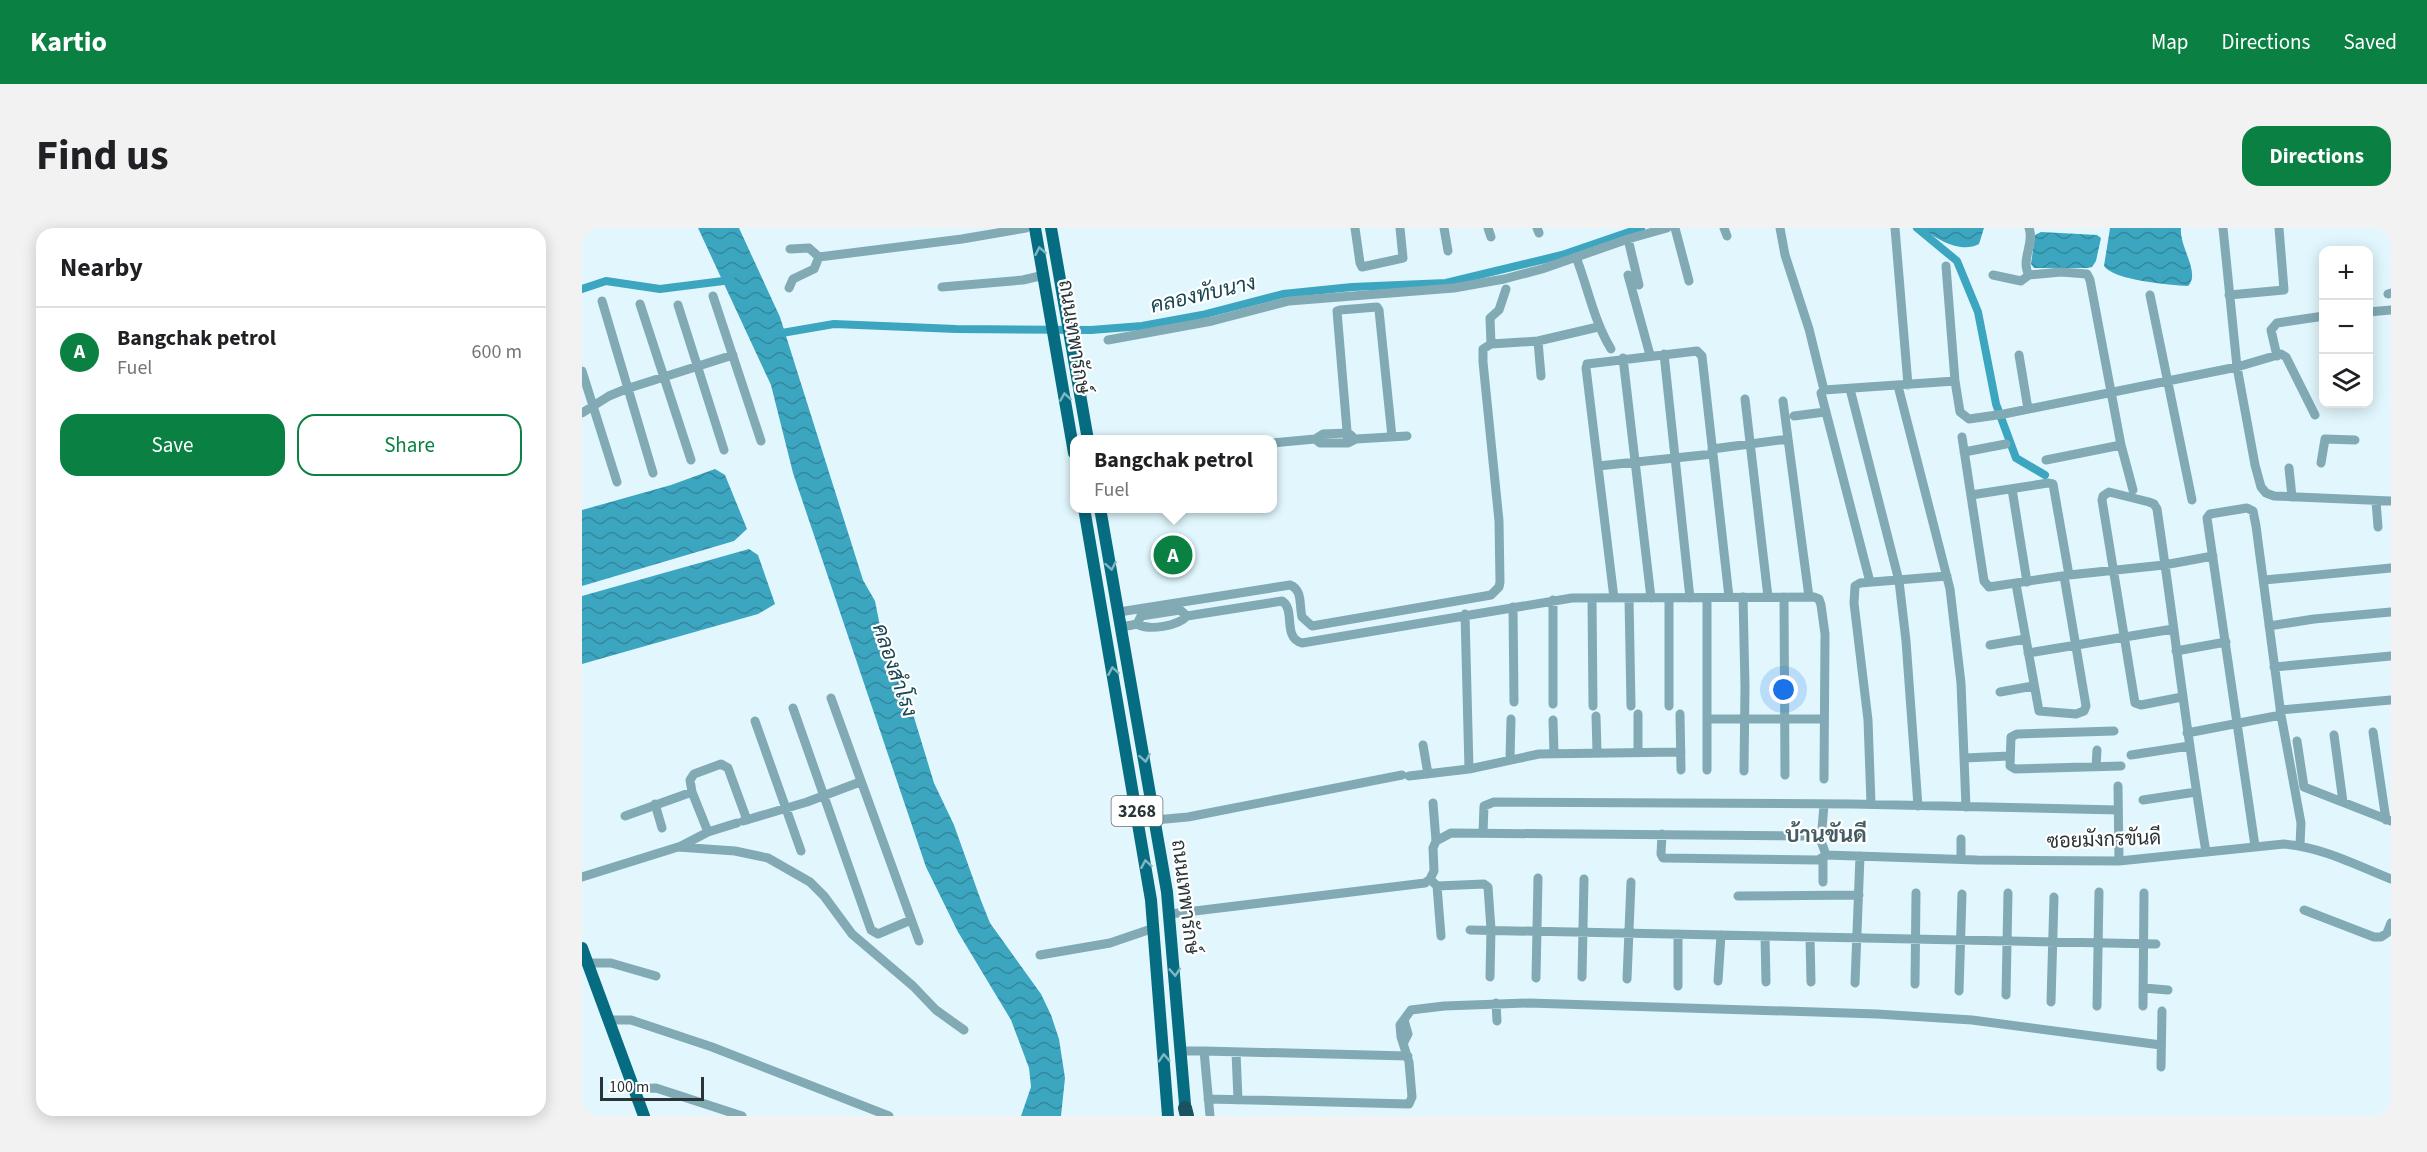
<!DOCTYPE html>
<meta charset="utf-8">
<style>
:root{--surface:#fff;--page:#f2f2f2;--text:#202124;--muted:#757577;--line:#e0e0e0;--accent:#0b8043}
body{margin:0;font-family:"Source Sans 3",Sarabun,sans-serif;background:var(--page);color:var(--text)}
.controls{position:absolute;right:18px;top:18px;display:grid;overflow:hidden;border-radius:12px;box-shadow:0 3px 15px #0003}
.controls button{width:54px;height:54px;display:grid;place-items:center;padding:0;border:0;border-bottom:2px solid var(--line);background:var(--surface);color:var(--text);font:30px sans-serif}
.scale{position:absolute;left:18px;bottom:15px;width:104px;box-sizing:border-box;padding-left:6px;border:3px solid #2a3437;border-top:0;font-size:16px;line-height:21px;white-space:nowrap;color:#2a3437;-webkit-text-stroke:4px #fff;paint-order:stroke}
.you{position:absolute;left:1202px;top:462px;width:21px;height:21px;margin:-15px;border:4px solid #fff;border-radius:50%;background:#1a73e8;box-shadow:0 0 0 9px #1a73e833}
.badge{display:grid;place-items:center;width:39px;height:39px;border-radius:50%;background:var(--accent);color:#fff;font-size:20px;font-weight:700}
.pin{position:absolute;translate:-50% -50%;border:3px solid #fff;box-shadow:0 2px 6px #0006}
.popup{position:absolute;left:488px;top:207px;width:207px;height:78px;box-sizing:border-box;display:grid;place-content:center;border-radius:12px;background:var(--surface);filter:drop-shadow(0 2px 4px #0005);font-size:20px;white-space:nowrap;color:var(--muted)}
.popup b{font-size:22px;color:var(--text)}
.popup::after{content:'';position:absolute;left:50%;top:100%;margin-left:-12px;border:12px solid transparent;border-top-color:var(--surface)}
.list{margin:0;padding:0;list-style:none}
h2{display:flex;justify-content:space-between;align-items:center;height:78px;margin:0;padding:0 24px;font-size:26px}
h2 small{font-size:20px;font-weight:400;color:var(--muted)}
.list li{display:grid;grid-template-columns:39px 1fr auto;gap:18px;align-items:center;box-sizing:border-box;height:90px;padding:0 24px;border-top:2px solid var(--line)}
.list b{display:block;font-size:22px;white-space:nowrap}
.list p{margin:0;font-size:20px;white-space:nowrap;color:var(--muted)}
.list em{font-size:20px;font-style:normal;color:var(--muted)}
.actions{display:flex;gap:12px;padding:18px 24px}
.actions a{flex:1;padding:14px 0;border:2px solid var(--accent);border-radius:18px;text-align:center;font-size:21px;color:var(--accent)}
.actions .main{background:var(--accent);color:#fff}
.icon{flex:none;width:33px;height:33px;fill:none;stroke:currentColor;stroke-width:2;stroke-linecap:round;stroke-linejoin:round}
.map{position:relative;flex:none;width:1809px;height:888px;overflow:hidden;border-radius:18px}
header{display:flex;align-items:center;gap:36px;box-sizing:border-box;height:84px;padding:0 30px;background:var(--accent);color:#fff}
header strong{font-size:28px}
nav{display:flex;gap:33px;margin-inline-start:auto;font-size:21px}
.intro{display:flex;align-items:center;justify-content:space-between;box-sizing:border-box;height:144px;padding:0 36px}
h1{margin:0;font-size:42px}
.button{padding:15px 27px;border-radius:18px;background:var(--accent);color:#fff;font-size:21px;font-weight:700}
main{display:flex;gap:36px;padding:0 36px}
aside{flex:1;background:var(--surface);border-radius:18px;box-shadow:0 3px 15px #0003}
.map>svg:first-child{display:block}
.water{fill:url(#water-waves)}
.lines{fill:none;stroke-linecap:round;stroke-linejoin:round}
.canal{stroke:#3ca6c0;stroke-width:8}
.minor{stroke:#82aab5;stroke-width:9}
.major{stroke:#066c81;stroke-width:12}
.highway{stroke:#1a5260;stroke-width:14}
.oneway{stroke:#82b6c0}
.labels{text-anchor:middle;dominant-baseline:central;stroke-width:4.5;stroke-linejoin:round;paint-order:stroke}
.shield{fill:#fff;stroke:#6a7173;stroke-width:1.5}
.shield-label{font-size:18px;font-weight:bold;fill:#2a3437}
.street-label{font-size:20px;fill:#2a3437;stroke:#fff}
.water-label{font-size:21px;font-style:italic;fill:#184652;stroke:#fff}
.quarter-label{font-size:22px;font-weight:bold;fill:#445c63;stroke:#fff}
</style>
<header>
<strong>Kartio</strong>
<nav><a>Map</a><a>Directions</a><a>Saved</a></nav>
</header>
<div class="intro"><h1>Find us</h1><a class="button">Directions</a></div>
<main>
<aside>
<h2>Nearby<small></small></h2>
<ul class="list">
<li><span class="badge">A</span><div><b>Bangchak petrol</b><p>Fuel</p></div><em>600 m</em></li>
</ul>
<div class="actions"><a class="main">Save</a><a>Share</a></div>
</aside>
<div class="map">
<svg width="1809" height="888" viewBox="0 0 1809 888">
<defs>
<pattern id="water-waves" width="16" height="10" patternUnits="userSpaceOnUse" patternTransform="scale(1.5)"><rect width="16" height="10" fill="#3ca6c0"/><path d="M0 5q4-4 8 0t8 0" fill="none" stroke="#33889d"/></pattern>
</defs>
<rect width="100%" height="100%" fill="#e1f7fd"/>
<path class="water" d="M116,0h41l41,89 83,263 12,21 9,45 19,35 31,102 20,42 26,73 10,25 51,71 10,21 8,24 6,39 -4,38h-40l10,-29 -2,-19 -18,-48 -53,-88 -32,-65 -133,-394 -22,-88z
M1340,0h62l-5,16c-18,10 -43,-5 -57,-16z
M1528,0h71c-2,19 20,45 7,58 -18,-1 -75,-6 -84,-20z
M1459,4l56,3 4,3 -5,23 -4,6 -5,1h-53l-3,-4 4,-29z
M133,241l10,6 22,54 -13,12 -152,45v-76l89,-25z
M167,321l9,6 17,49 -17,10 -176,50v-68z"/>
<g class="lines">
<path class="canal" d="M1335,0l40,33 21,51 18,92 20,54 29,17
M0,61l24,-8 54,8 71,-9
M194,106l58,-10 122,5 135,1 51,-4 60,-11 81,-21 69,-7 94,-4 116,-28 79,-27"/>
<path class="minor" d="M773,0l5,35 2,4 41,-9 -3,-30
M862,0l4,23
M906,0l3,9
M955,0l2,5
M1093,0l14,53
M1142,0l3,8
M1198,0l5,27 24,74 15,61
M1313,0l13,157
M1447,0c6,15 -9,32 0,47l32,-3 26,2 3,6 31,165 12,45
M1641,0l14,139 18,98 6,22 5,6 8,3 117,5
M1046,11l11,46
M208,21l19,-1 10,9 143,-18 64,-11
M994,29c12,31 18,64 35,92
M1364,38l9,115 5,31 9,7 35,-5 233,-47 44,-13 5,3 29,58
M1046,47l22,80
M1411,47l28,6 8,-6
M360,59l81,-7 21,-5
M207,60l4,-9 21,-10 5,-12
M1806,66l3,-1
M1568,67l42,205
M1647,67l55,-5 -5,-62
M131,68l48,145
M20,73l51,172
M58,76l51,156
M96,77l46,145
M1786,84l23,-2
M526,112l104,-19 77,-20 165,-13 50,-9 38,-10 86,-30 39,-11
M956,113l3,35
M909,116l-1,-26 9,-8 7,-21
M1082,126l26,244
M1437,127l9,54
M1695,128l-6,-26 6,-7 47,-7
M1041,130l28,240
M0,143l35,111
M1316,158l52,203 11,94 5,124
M1268,161l49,192 7,60 12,165
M1163,171l23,198
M1201,173l26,196
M0,185l27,-17 17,-7 107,-34
M1212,188l31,-4
M1380,209l22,144 5,6 80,-12 95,-10 49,-9
M733,211l5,4h28l8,-4 51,-3
M690,215l43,-4 8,-5 25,-1 4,3
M766,215l-11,-132 3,-1 37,-3 2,3 13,127
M1130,221l76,-10
M1382,224l42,-8
M1464,232l75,-15
M1739,235l4,-24 30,1
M1016,238l115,-12
M1707,240l3,29
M1430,261l15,93
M1389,267l77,-12 5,1 16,91
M1794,273l2,26
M1682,352l127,-12
M1288,354l-49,-189 3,-3 131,-9
M1434,356l23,127 37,3 8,-3 2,-5 -22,-130
M1161,369l2,90 -1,84
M1202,369l1,178
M1010,370l1,108
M1032,370l-28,-230 1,-4 110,-13 5,5 27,241
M1047,370l2,108
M1125,370v172
M931,379l1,95
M537,384l171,-27c13,5 9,20 12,32l10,9 179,-31 8,-8 1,-5 -1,-61 -16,-159v-13l8,-5 47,-3 60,-14
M883,386l4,155
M555,396l4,-8 39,-6 7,6
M1687,398l45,-7 77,-7
M540,399l15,-3c12,7 41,2 50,-8l95,-15c14,8 0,37 20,42l270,-45 242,-1 5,2 2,6 4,29 -1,145
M1408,417l35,-6
M1594,423l50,-9
M1446,425l145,-24
M1692,439l117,-11
M1418,464l33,-6
M1600,469l-41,8 -6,-2 -33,-203 1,-4 6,-4 40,10 5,2 3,5c17,114 30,229 49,343
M249,470l88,243
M971,476v-104
M1087,478v-108
M211,480l78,222 7,4 33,-14
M1698,482l111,-10
M1056,486v38
M1098,486l1,56
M1014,488l1,36
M1125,491h117
M971,492l1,33
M173,493l46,130
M1532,503l-97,3 -6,3 -1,29 5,3 106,-3
M1791,504l13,88
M1605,505l94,-18
M1752,507l9,67
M1715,513l7,46 87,34
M841,517l5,29
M1549,527l58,-9
M1383,530l44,-2
M928,531l1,-40
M1514,539l1,-17
M827,548l60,-7 70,-15 142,-2
M1536,558l1,75
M1561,572l53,-8
M73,576l7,24
M1289,576l-3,-84 -14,-117 1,-17 5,-3 87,-7
M1242,577l-3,36 5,14 151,5 142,1 165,-17c38,3 72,21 107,35
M43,588l67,-24
M573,592l33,-3 214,-42
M161,593l64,-19 53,-20
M126,604l-16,-40 -2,-12 4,-6 27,-10 7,4 19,52
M901,605l1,-27 10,-4 358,2 266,6
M1080,606l-1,20 2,4 155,2 8,-5
M854,613l15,-8 358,3 12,5
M99,618l27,-14 29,-9
M1673,618l-48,-328 3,-4 37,-6 6,3 3,15 25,189 20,108 -1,22
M1241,631v23
M1379,631v-20
M0,649l96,-30 57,4 33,7 42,24 14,14 28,38 61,52 23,24 28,20
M848,651l7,7 47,-2 4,3 3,42 -1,48
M855,658l4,50
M1156,668l121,-1
M1722,682l70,27h7l6,-4 4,-10
M588,686l255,-31 5,-4 4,-8 -1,-23 3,-7 -3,-38
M888,702l686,14
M1183,708l1,46
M1228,709l1,45
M458,727l70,-12 44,-15
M6,735h23l45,13
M1000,749l2,-98
M954,750l2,-100
M1045,751l4,-97
M1136,753l3,-46
M1273,755l5,-127
M1333,756l1,-91
M1096,758v-52
M1562,760l24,2
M1377,763l3,-97
M1424,767l2,-102
M1469,774l3,-105
M914,775l1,18
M1515,778l2,-114
M1561,778l1,-113
M27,792h22l81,27 177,69
M822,792l4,14 -4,8
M599,823h23l6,65
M622,823l204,5
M654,824l2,48
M1579,839l1,-56
M53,861l21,-1 86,28
M626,871l201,5 3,-7 -3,-35 -8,-25 -1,-12 11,-15 33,-4 85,-3 348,11 95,6 189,25"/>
<path class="major" d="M453,0l39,225
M469,0l37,212
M502,280l67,392 17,216
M518,280l67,384 19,224
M0,720l62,168"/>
<path class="highway" d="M603,880l2,8"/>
</g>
<defs><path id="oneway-chevron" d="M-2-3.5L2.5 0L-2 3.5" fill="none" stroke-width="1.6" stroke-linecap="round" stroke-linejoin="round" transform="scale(1.5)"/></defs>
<g class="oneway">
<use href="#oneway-chevron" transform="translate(458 23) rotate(-101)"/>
<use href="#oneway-chevron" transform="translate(483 169) rotate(-99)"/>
<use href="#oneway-chevron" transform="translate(529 338) rotate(80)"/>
<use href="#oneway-chevron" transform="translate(531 443) rotate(-100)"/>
<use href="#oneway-chevron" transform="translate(563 530) rotate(80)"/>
<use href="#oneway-chevron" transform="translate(564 636) rotate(-100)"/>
<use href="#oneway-chevron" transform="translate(593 744) rotate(86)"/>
<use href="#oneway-chevron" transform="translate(582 830) rotate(-94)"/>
</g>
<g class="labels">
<rect class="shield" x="529.5" y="568" width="51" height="30" rx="4.5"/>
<g class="shield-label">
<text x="555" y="583">3268</text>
</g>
<g class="street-label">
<text transform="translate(492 109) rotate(81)">ถนนเทพารักษ์</text>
<text transform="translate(1522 612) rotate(-2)">ซอยมังกรขันดี</text>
<text transform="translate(603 669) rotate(83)">ถนนเทพารักษ์</text>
</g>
<g class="water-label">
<text transform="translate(621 66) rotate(-13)">คลองทับนาง</text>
<text transform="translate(313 442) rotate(71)">คลองสำโรง</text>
</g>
<g class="quarter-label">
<text x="1244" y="607">บ้านขันดี</text>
</g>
</g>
</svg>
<div class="controls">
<button>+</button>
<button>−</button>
<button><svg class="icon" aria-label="layers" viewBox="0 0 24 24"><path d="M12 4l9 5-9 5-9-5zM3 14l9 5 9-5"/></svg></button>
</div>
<div class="scale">100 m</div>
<div class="you"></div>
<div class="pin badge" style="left:591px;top:327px">A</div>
<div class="popup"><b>Bangchak petrol</b>Fuel</div>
</div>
</main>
